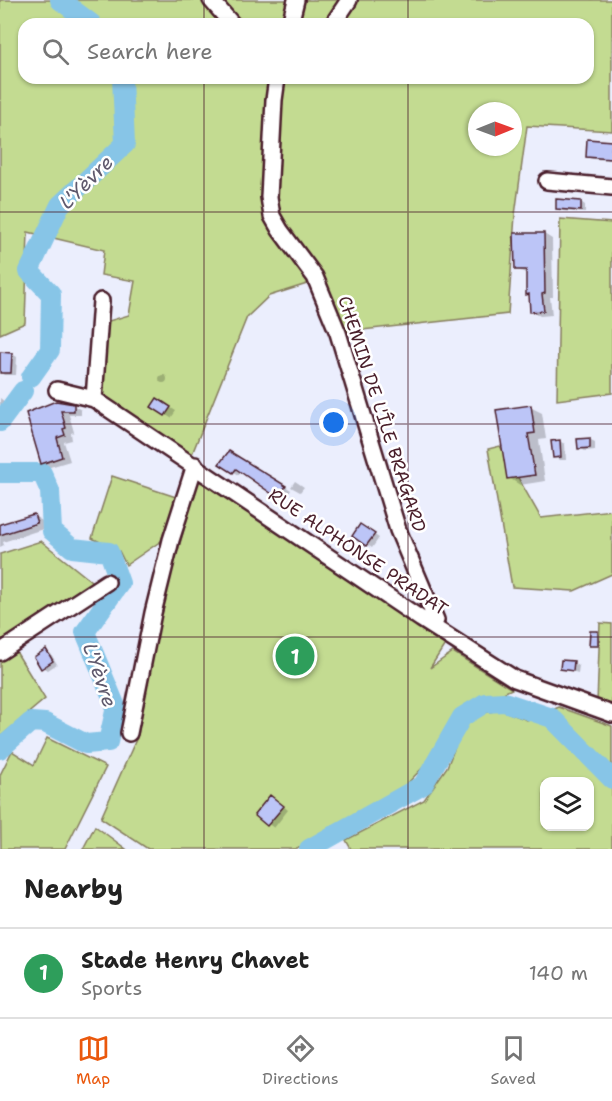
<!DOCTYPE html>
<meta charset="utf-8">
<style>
:root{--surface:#fff;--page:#f2f2f2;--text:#222;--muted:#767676;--line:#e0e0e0;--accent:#ea580c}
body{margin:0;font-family:"Shantell Sans",sans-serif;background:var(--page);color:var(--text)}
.controls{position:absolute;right:18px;bottom:18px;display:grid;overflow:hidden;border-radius:12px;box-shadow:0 2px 4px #0004}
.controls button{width:54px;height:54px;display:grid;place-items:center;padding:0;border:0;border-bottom:2px solid var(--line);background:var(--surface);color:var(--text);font:30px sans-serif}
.compass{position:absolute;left:468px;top:102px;width:54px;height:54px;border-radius:50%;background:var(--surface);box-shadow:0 2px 4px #0004;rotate:89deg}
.you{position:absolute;left:334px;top:423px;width:21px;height:21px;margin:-15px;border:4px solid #fff;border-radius:50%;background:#1a73e8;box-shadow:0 0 0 9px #1a73e833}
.badge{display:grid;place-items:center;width:39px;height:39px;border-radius:50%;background:var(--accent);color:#fff;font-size:20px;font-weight:700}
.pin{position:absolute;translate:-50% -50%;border:3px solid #fff;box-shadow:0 2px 6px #0006}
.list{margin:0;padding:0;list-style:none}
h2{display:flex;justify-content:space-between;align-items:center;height:78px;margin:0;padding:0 24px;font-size:26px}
h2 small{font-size:20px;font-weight:400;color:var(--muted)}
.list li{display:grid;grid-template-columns:39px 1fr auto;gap:18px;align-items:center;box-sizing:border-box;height:90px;padding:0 24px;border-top:2px solid var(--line)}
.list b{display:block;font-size:22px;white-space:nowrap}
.list p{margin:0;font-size:20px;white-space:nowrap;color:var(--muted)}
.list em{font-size:20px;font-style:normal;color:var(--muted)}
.icon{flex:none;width:33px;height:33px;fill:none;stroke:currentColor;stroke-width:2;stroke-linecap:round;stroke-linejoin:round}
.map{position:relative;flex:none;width:612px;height:849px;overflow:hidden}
.search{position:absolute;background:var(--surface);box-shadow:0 2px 4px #0004;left:18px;right:18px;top:18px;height:66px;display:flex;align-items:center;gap:15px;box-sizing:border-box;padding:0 21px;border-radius:18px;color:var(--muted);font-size:22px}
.sheet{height:168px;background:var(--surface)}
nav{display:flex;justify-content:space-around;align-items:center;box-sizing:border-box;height:84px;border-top:2px solid var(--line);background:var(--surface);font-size:16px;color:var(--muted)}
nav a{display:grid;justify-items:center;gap:3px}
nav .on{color:var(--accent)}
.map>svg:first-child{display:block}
.green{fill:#c3db91;stroke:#867d5e;stroke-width:1.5;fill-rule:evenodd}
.shadow{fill:#0003}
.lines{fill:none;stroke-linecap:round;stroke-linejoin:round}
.river{stroke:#87c5e7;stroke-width:20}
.building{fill:#bcc5f7;stroke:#4a1f2b;stroke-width:1.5}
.minor-casing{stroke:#4a1f2b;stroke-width:20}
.minor{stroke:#fff;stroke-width:15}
.grid{fill:none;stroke:#4a1f2b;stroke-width:1.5;stroke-opacity:0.55}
.labels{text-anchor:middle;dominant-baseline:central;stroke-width:5;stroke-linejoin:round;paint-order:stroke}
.street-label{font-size:18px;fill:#4a1f2b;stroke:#fff}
.water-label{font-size:20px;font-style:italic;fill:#5f596d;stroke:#fff}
</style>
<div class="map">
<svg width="612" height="849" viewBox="0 0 612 849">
<rect width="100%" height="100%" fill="#ebeefd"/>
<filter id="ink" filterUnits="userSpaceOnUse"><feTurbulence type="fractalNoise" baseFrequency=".0167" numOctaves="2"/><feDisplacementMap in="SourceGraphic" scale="12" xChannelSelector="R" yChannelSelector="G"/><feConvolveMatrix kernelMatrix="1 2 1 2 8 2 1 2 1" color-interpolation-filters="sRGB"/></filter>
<g filter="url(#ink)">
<path class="green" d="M0,0h612v131l-85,-5 -12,89 -7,99 -164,18 -21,-53 -54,17 -22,21 -57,142 -85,-59 -9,-23 6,-54 27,-8 6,-34 -34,-6 3,-25 -76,-18 -3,91 -25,11zM24,24h564v54h-564zM477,111h36v36h-36z
M560,219l52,4v170l-55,7z
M500,446l41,72 71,-8v64l-38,17 -62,-4 -24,-138z
M112,476l64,21 -15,44 -35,24 -7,-14 -27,-13z
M198,480l248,163 -16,25 23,-16 59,37 -51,23 -29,46 -30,31 -105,60h-149l-47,-31 37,-83 24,-128z
M41,541l60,48 -101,65v-100z
M600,623l12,1v84l-15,-5z
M15,650l30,49 -45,38v-78z
M559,707l53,19v123h-261l-5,-9 78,-40 23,-33 18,-45 12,-8 24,-4 26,10zM544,782h46v44h-46z
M47,738l59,29 -41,82h-64l-1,-74 12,-24 22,14z
M95,826l31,23h-43z"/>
<path class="shadow" d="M588,141l24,2v17l-20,-1 -5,-2z
M581,202l4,3v8l-23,-2 -5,-2z
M544,234l8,5 1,58h-3l2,18 -12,1 -8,-5 -2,-15 -3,-2v-20l-10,-5z
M0,354h12l5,3 -1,18h-12l-4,-3z
M159 379a4 4 0 1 1 8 0a4 4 0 1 1-8 0Z
M0,398l10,8 -10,14z
M158,400l18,11 -5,7 -18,-11z
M73,405l8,5v5h-12l5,17 -3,1 1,7 -8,2 6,19 -20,6 -8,-4 -14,-49z
M530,407l12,6 4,26 -7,1 6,41 -25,4 -11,-7z
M589,439l6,3v8l-10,1 -5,-3z
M559,441l6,3 1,16h-6l-6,-3z
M222,464l49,13 20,13 -7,10 -43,-29 -2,4z
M295,481l9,6 -4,5 -9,-5z
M34,516l10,6 2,6 -43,14 1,3 -4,2v-21z
M366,529l13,9 -7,10 -18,-12z
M591,632l9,2 -1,12 -8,-1z
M46,651l5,3 6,10 -9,6 -6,-3z
M562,661l12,2 5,3 -1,7 -17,-5z
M276,800l12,10 -14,18 -18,-13z"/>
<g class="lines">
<path class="river" d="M60,0l32,24
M31,377l19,-27 1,-56 -22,-23 31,-66 65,-61 -3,-66
M0,422l23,-31
M0,473h42l8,18 2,40 20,17 37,4 11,31 -35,49 31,75 -8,35 -22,2 -41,-21 -14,-1 -31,27
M309,849l114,-64 39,-68 23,-14 19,-1 48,16 60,61"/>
</g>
<path class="building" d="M587,139l25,2 -1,18 -25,-2z
M556,199l25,2v10l-25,-2z
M514,233h30l1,60 -3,1 2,17 -14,1 -1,-18 -3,1v-25h-11z
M0,352l12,1 -1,20h-11z
M157,398l14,9 -6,9 -14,-9z
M56,401l18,3v7h-13l5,17 -3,1 2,6 -8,3 5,19 -21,7 -15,-51z
M531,405l4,28 -7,1 7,41 -28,4 -11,-69z
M590,438v10l-12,1 -1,-10z
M560,440l1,17 -8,1 -2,-17z
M229,451l57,35 -8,12 -42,-29 -3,4 -14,-9z
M34,514l3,9 -37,12v-11z
M360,524l15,10 -9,12 -14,-10z
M590,631h8v15h-9z
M46,649l7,12 -12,8 -7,-12z
M561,660l13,1 -1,10 -13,-2z
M270,795l14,11 -17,20 -13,-11z"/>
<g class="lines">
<defs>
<path id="minor" d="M211,0l21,24
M290,24l6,-24
M333,24l16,-24
M277,78l-3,22 -5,97 3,19 8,14 35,47 23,56 60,197 38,90 -3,6
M547,181l65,6
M57,390l37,9 327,220 94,60 97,35
M94,399l7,-98
M0,652l107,-70
M129,733l24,-120 18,-73 24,-75"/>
</defs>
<use href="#minor" class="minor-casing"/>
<use href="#minor" class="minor"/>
</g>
</g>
<path class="grid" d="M204,0v24M408,0v24M204,78v771M408,78v771M0,212h612M0,424h612M0,637h612"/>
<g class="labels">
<g class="street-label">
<text transform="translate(382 414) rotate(72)">CHEMIN DE L'ÎLE BRAGARD</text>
<text transform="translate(358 552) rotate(34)">RUE ALPHONSE PRADAT</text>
</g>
<g class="water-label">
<text transform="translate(86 182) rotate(-45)">L'Yèvre</text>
<text transform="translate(100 675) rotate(71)">L'Yèvre</text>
</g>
</g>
</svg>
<div class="controls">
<button><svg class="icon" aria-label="layers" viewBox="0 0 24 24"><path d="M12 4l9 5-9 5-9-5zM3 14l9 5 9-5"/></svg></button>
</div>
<svg class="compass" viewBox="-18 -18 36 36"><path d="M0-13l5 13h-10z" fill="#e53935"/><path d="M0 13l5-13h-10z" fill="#767676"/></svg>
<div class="you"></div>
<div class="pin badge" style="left:295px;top:656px;background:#2e9e5b">1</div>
<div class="search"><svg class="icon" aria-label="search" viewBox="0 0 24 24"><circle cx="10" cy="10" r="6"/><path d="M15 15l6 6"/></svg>Search here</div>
</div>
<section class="sheet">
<h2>Nearby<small></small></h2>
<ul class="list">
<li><span class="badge" style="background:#2e9e5b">1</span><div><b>Stade Henry Chavet</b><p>Sports</p></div><em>140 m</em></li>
</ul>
</section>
<nav>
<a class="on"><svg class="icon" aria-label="map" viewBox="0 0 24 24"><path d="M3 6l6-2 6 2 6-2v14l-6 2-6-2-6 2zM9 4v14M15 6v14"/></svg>Map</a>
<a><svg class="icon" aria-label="directions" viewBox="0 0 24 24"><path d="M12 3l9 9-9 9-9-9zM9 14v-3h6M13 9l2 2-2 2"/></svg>Directions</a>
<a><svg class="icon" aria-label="saved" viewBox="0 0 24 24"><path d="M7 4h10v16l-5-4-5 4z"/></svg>Saved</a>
</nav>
